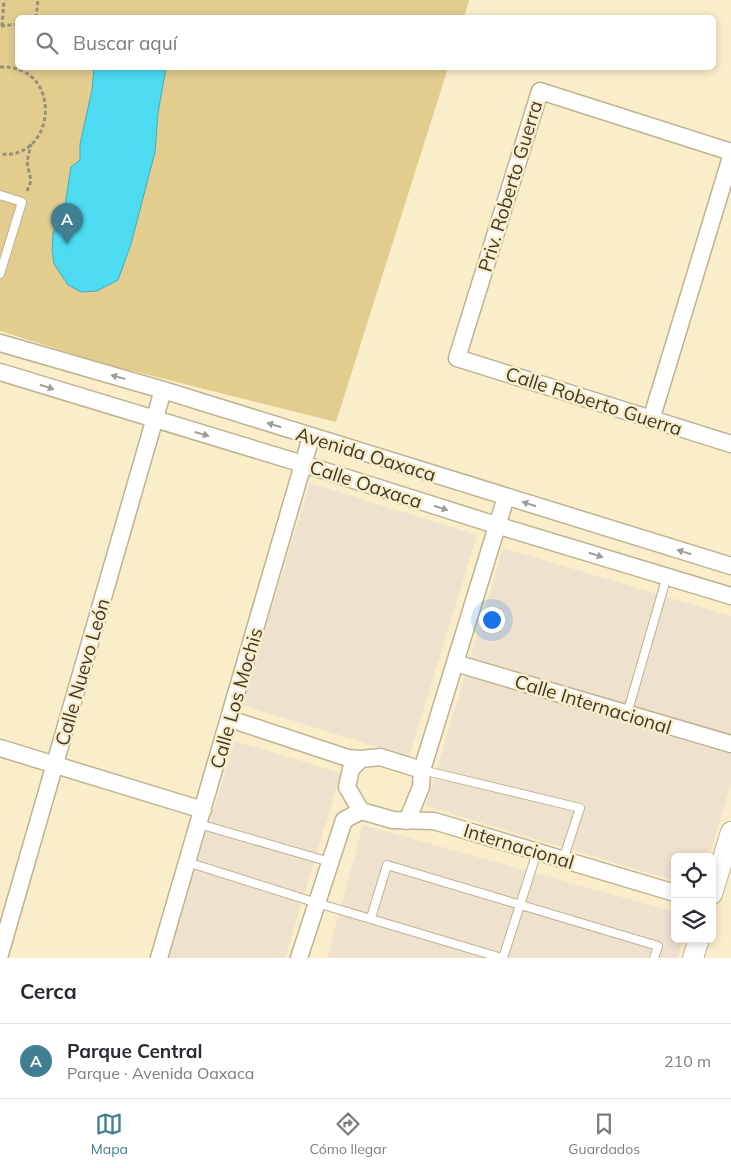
<!DOCTYPE html>
<html lang="es">
<meta charset="utf-8">
<style>
:root{--surface:#fff;--page:#f7f7f7;--text:#2b2b33;--muted:#7c7c81;--line:#e1e1e2;--accent:#3f7e93}
body{margin:0;font-family:Mulish,sans-serif;background:var(--page);color:var(--text)}
.controls{position:absolute;right:15px;bottom:15px;display:grid;overflow:hidden;border-radius:8px;box-shadow:0 2px 8px #0003}
.controls button{width:45px;height:45px;display:grid;place-items:center;padding:0;border:0;border-bottom:1px solid var(--line);background:var(--surface);color:var(--text);font:25px sans-serif}
.you{position:absolute;left:491px;top:619px;width:18px;height:18px;margin:-12px;border:4px solid #fff;border-radius:50%;background:#1a73e8;box-shadow:0 0 0 8px #1a73e833}
.badge{display:grid;place-items:center;width:32px;height:32px;border-radius:50%;background:var(--accent);color:#fff;font-size:16px;font-weight:700}
.pin{position:absolute;translate:-50% -41px;filter:drop-shadow(0 1px 2px #0008)}
.pin::after{content:'';position:absolute;top:26px;width:18px;height:15px;background:inherit;clip-path:polygon(0 0,100% 0,50% 100%)}
.list{margin:0;padding:0;list-style:none}
h2{display:flex;justify-content:space-between;align-items:center;height:65px;margin:0;padding:0 20px;font-size:21px}
h2 small{font-size:16px;font-weight:400;color:var(--muted)}
.list li{display:grid;grid-template-columns:32px 1fr auto;gap:15px;align-items:center;box-sizing:border-box;height:75px;padding:0 20px;border-top:1px solid var(--line)}
.list b{display:block;font-size:19px;white-space:nowrap}
.list p{margin:0;font-size:16px;white-space:nowrap;color:var(--muted)}
.list em{font-size:16px;font-style:normal;color:var(--muted)}
.icon{flex:none;width:28px;height:28px;fill:none;stroke:currentColor;stroke-width:2;stroke-linecap:round;stroke-linejoin:round}
.map{position:relative;flex:none;width:731px;height:958px;overflow:hidden}
.search{position:absolute;background:var(--surface);box-shadow:0 2px 8px #0003;left:15px;right:15px;top:15px;height:55px;display:flex;align-items:center;gap:12px;box-sizing:border-box;padding:0 18px;border-radius:8px;color:var(--muted);font-size:19px}
.sheet{height:140px;background:var(--surface)}
nav{display:flex;justify-content:space-around;align-items:center;box-sizing:border-box;height:70px;border-top:1px solid var(--line);background:var(--surface);font-size:14px;color:var(--muted)}
nav a{display:grid;justify-items:center;gap:2px}
nav .on{color:var(--accent)}
.map>svg:first-child{display:block}
.commercial{fill:#eee2ce}
.green{fill:#e2cd8f}
.water{fill:#4cdbf1;stroke:#48abb6}
.lines{fill:none;stroke-linecap:round;stroke-linejoin:round}
.service-casing{stroke:#beb391;stroke-width:10}
.minor-casing{stroke:#beb391;stroke-width:19}
.tertiary-casing{stroke:#beb391;stroke-width:22}
.path{stroke:#999078;stroke-width:3;stroke-dasharray:4 2.5;stroke-linecap:butt}
.service{stroke:#fff;stroke-width:8}
.minor{stroke:#fff;stroke-width:16}
.tertiary{stroke:#fff;stroke-width:20}
.oneway{fill:#9f9c96}
.labels{text-anchor:middle;dominant-baseline:central;stroke-width:5;stroke-linejoin:round;paint-order:stroke}
.street-label{font-size:19px;fill:#3f3a2c;stroke:#faedca}
</style>
<div class="map">
<svg width="731" height="958" viewBox="0 0 731 958">
<rect width="100%" height="100%" fill="#faedca"/>
<path class="commercial" d="M310,483l167,52 -68,222 -167,-52z
M503,548l228,68v168l-22,73h-34v24l-249,-75z
M235,741l106,32 -56,185h-118z
M363,825l312,87v27h8l-6,19h-350z"/>
<path class="green" d="M0,0h469l-5,18h-446v50h430l-112,354 -235,-59 -101,-32z"/>
<path class="water" d="M94,68h72l-8,45 -3,39 -24,92 -13,36 -21,11 -16,1 -13,-7 -14,-21 -2,-14 1,-17 12,-28 6,-38 9,-7v-16l12,-54z"/>
<g class="lines">
<defs>
<path id="service" d="M0,195l22,7 -22,72
M627,714l40,-138
M422,770l158,38 -17,52
M199,824l131,38
M187,862l130,41 185,55
M371,918l16,-53 271,81 -4,12
M503,958l34,-106"/>
<path id="minor" d="M731,152l-191,-61 -83,267 274,86
M0,343l163,47 568,176
M0,372l303,92 193,61 235,71
M651,420l80,-263
M455,663l276,81
M230,719l118,39 13,1
M0,748l203,62
M361,811l32,9 41,1 241,72
M361,811l-14,-24 4,-18 10,-10 19,-2 42,13
M407,821l14,-34 1,-17 84,-273
M0,954l163,-564
M159,958l152,-521
M299,958l45,-138 17,-9"/>
<path id="tertiary" d="M712,894l19,-62
M693,958l6,-19"/>
</defs>
<use href="#service" class="service-casing"/>
<use href="#minor" class="minor-casing"/>
<use href="#tertiary" class="tertiary-casing"/>
<path class="path" d="M36,18l2,-18
M1,26l17,-2
M2,26l2,-26
M0,67c64,-3 57,94 0,87
M27,191l4,-10 -4,-19 4,-18"/>
<use href="#service" class="service"/>
<use href="#minor" class="minor"/>
<use href="#tertiary" class="tertiary"/>
</g>
<defs><path id="oneway-solid" d="M-6-.8H1V-3.2L6.5 0L1 3.2V.8H-6Z" transform="scale(1.25)"/></defs>
<g class="oneway">
<use href="#oneway-solid" transform="translate(118 377) rotate(-164)"/>
<use href="#oneway-solid" transform="translate(47 387) rotate(17)"/>
<use href="#oneway-solid" transform="translate(274 425) rotate(-163)"/>
<use href="#oneway-solid" transform="translate(202 434) rotate(16)"/>
<use href="#oneway-solid" transform="translate(529 504) rotate(-163)"/>
<use href="#oneway-solid" transform="translate(441 508) rotate(18)"/>
<use href="#oneway-solid" transform="translate(684 552) rotate(-163)"/>
<use href="#oneway-solid" transform="translate(596 555) rotate(17)"/>
</g>
<g class="labels">
<g class="street-label">
<text transform="translate(510 186) rotate(-73)">Priv. Roberto Guerra</text>
<text transform="translate(594 401) rotate(18)">Calle Roberto Guerra</text>
<text transform="translate(366 454) rotate(17)">Avenida Oaxaca</text>
<text transform="translate(366 484) rotate(18)">Calle Oaxaca</text>
<text transform="translate(82 672) rotate(-74)">Calle Nuevo León</text>
<text transform="translate(236 698) rotate(-74)">Calle Los Mochis</text>
<text transform="translate(593 704) rotate(17)">Calle Internacional</text>
<text transform="translate(519 846) rotate(17)">Internacional</text>
</g>
</g>
</svg>
<div class="controls">
<button><svg class="icon" aria-label="locate" viewBox="0 0 24 24"><circle cx="12" cy="12" r="6"/><path d="M12 2v4M12 18v4M2 12h4M18 12h4"/></svg></button>
<button><svg class="icon" aria-label="layers" viewBox="0 0 24 24"><path d="M12 4l9 5-9 5-9-5zM3 14l9 5 9-5"/></svg></button>
</div>
<div class="you"></div>
<div class="pin badge" style="left:67px;top:244px">A</div>
<div class="search"><svg class="icon" aria-label="search" viewBox="0 0 24 24"><circle cx="10" cy="10" r="6"/><path d="M15 15l6 6"/></svg>Buscar aquí</div>
</div>
<section class="sheet">
<h2>Cerca<small></small></h2>
<ul class="list">
<li><span class="badge">A</span><div><b>Parque Central</b><p>Parque · Avenida Oaxaca</p></div><em>210 m</em></li>
</ul>
</section>
<nav>
<a class="on"><svg class="icon" aria-label="map" viewBox="0 0 24 24"><path d="M3 6l6-2 6 2 6-2v14l-6 2-6-2-6 2zM9 4v14M15 6v14"/></svg>Mapa</a>
<a><svg class="icon" aria-label="directions" viewBox="0 0 24 24"><path d="M12 3l9 9-9 9-9-9zM9 14v-3h6M13 9l2 2-2 2"/></svg>Cómo llegar</a>
<a><svg class="icon" aria-label="saved" viewBox="0 0 24 24"><path d="M7 4h10v16l-5-4-5 4z"/></svg>Guardados</a>
</nav>
